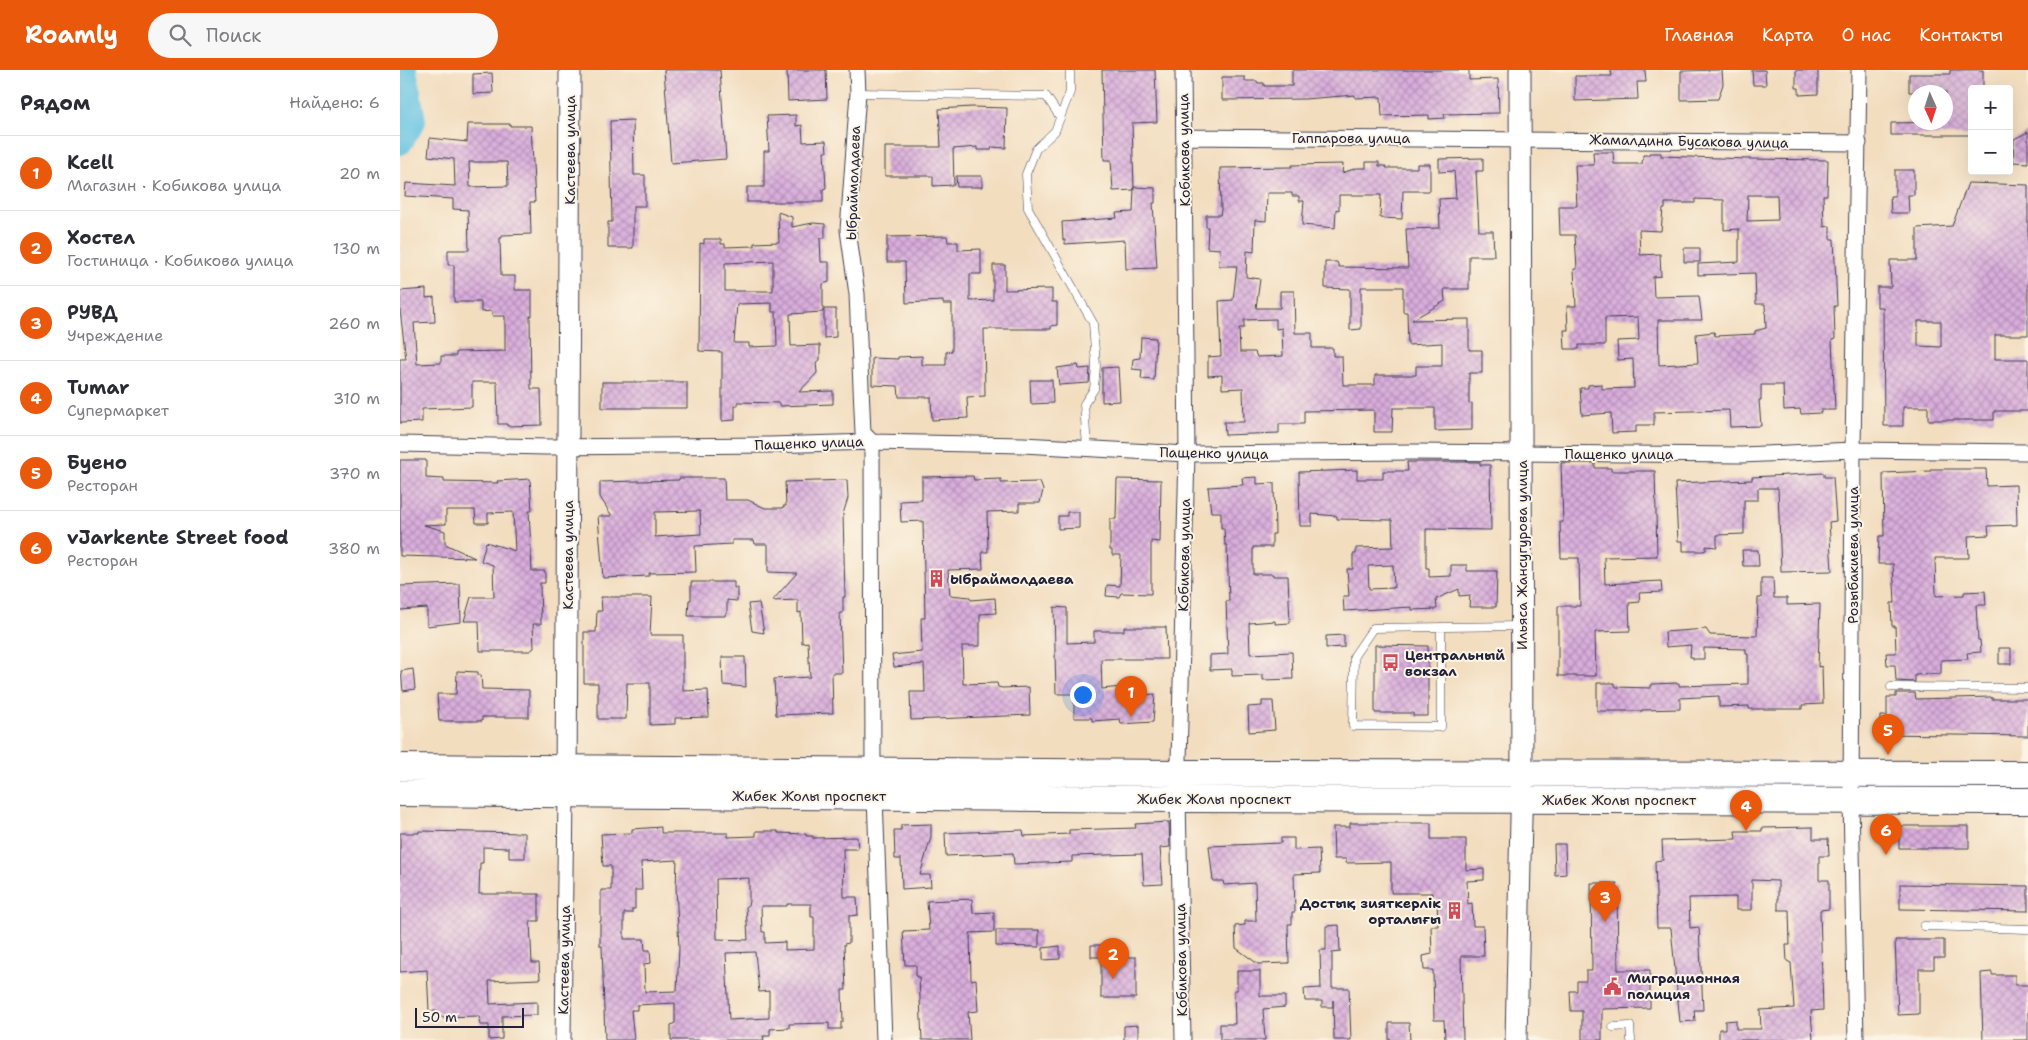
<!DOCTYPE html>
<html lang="ru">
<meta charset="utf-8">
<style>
:root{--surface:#fff;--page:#f7f7f7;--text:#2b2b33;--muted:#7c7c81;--line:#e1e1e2;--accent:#ea580c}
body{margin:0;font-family:"Shantell Sans",sans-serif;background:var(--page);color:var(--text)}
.controls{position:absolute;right:15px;top:15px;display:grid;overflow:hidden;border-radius:5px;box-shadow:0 5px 20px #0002}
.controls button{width:45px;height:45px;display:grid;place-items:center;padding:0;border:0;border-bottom:1px solid var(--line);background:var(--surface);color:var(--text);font:25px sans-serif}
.compass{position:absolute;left:1508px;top:15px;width:45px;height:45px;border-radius:50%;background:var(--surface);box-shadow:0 5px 20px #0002;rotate:177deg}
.scale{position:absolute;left:15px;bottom:12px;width:109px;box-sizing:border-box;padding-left:5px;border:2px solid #22223b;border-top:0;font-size:14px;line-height:18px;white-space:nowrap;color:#22223b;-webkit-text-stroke:4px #fcf5e5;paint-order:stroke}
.you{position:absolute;left:682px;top:624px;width:18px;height:18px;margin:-12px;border:4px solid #fff;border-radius:50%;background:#1a73e8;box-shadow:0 0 0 8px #1a73e833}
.badge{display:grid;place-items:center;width:32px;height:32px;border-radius:50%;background:var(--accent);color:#fff;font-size:16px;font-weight:700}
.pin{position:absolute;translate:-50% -41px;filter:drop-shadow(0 1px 2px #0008)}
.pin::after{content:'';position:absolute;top:26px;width:18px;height:15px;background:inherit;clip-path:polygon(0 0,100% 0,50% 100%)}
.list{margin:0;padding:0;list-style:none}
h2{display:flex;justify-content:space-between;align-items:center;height:65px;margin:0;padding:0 20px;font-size:21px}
h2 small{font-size:16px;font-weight:400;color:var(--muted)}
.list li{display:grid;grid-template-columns:32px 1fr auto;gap:15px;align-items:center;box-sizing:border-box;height:75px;padding:0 20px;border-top:1px solid var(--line)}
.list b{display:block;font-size:19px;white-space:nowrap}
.list p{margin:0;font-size:16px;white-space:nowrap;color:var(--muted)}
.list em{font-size:16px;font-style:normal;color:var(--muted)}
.icon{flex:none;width:28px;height:28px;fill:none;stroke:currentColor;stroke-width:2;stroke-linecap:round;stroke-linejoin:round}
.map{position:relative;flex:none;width:1628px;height:970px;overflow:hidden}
header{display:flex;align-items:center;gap:30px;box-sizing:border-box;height:70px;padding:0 25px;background:var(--accent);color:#fff}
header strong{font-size:24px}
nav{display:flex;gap:28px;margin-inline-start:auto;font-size:18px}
.search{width:350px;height:45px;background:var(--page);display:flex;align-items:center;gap:12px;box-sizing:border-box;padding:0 18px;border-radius:28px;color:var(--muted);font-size:19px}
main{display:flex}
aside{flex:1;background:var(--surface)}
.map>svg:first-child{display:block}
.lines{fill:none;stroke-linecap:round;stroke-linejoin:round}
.river{stroke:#64c3e3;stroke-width:26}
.building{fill:url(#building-cross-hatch);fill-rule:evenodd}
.lane-casing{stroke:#413e4f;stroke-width:9}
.street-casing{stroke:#413e4f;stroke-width:17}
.secondary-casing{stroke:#413e4f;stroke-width:23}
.highway-casing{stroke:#413e4f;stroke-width:28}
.lane{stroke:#fff;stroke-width:8}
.street{stroke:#fff;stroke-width:15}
.secondary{stroke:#fff;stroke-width:21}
.highway{stroke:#fff;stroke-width:26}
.labels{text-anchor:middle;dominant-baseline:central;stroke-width:4;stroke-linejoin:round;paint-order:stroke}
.street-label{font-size:14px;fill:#22223b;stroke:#fcf5e5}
.poi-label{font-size:14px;font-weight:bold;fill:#22223b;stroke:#fcf5e5;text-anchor:start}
</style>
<header>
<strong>Roamly</strong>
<div class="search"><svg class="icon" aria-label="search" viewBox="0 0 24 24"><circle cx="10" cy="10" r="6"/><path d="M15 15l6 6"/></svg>Поиск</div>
<nav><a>Главная</a><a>Карта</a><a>О нас</a><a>Контакты</a></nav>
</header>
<main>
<aside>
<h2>Рядом<small>Найдено: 6</small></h2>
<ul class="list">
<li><span class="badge">1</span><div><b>Kcell</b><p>Магазин · Кобикова улица</p></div><em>20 m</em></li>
<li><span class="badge">2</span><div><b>Хостел</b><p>Гостиница · Кобикова улица</p></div><em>130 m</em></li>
<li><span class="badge">3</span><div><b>РУВД</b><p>Учреждение</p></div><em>260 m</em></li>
<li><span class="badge">4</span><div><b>Tumar</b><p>Супермаркет</p></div><em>310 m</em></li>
<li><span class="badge">5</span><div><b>Буено</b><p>Ресторан</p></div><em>370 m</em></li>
<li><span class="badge">6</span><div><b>vJarkente Street food</b><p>Ресторан</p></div><em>380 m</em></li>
</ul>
</aside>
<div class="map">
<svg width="1628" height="970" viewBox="0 0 1628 970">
<defs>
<pattern id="building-cross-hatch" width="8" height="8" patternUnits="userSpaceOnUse" patternTransform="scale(1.25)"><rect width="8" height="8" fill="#d9addc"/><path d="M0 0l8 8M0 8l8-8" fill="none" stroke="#b08cb4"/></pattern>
</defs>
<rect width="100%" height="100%" fill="#fcf5e5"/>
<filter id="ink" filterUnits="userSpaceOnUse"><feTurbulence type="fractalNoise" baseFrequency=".02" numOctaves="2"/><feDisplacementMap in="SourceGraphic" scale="10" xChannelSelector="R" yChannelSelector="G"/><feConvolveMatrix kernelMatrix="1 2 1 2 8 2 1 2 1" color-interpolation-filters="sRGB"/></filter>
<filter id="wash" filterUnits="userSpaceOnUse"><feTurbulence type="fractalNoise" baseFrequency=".0096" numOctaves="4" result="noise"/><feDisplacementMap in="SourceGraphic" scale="20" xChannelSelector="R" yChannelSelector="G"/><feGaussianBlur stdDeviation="1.12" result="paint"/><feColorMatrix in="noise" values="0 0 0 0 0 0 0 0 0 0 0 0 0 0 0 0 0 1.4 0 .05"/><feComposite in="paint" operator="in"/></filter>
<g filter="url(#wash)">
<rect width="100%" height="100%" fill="#f2ddbf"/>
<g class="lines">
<path class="river" d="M0,72l13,-21 -9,-51"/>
</g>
<g id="blocks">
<path class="building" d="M264,0h56l6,89 -55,4z
M387,0h39l1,29 -39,2z
M702,0h53l2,52 -25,1 2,67 -21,1 -2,-31h-7z
M892,0h177v10l29,-1 1,34 -55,1 1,4 -16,1v-4l-47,1 -1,-19 -26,1v-3l-50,4 -83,1v-23h23v4h12l1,2h6v3h28z
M1211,0h34l1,12h-9l1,17 -63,2v-25h37z
M1322,0l1,14 -5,15 -37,1v-29z
M1352,0h13l1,15h-13z
M1396,0h22v24l-19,1v-7h-3z
M1550,0h33v19h-11v46h-81v-12l55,-1v-30h-37v-18h41z
M92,3l1,20 -20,1v-20z
M572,37l35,1 -1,40 -14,-1 -1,3h-14v-3l-24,2 1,36 -21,1v-10h-48v-29h56l-2,-38z
M396,45v11l6,-1 1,17 23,-1 1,11h-3l2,36 -3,1v13h-76v-15h17v-36h5l-2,-35z
M233,50l1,55h11v31h-12v42h-25v-26h4l-2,-101z
M68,54h42v2h21l4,76h-5l1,32 -29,1v3h-2l1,38h14v14h17v26h-2l1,73h10l1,36 -35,1v-2h-9l-1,-42h-25v25l-50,2v13l-22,1v-64h6l-6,-49v-19l26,-2v9l8,-1 1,25 -21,1 3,41 24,-1v-7h15v-4l49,-1v-35h-13v-5l-11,1v-10h-27v-37h-6v-15h21l-1,-40 -15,-1v-10l-48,-3 1,-13 49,3 -1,-27 -26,-3 2,-18 37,4zM69,92h38l1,24 -38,1z
M1628,62v31l-15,-1 1,-23z
M1193,82h20l1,12h28l1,-9h6v-2h12v3l87,3 80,1 -1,35h-4l1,32 6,-1v13h4l3,67h-3l1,33 -3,1 3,70h-14v3l-20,1 -1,-5 -16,1 -1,-25h-22v15h-2l2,26 -31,1 -1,-17 -75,2v13h-18v7l-24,1 -1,-20 -29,2 -2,-27h8v-3l14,-1v5l32,-1 -1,-29 -15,1 -1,-19 22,-1 -1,-23 -33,1v27h-26v4h-14l-1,-19h4l-1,-24h9l-2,-37h3l-2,-34h-15l-1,-29h18l-2,-41h19zM1348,125h29l1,25 -31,1zM1295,129l29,1v30l15,-1v33l-41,2v11l57,-2 1,31h9l1,24 -11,3v3l-40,2 -1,-4 -18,2 2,29 -39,2 -1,-45h44l-3,-24 -45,1 -1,-20 8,-1 -1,-22 -20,1 -1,-25 22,1 2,-22h2v-6h30z
M1083,88v13h-7l3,60h14l1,25h-25v33h-25l1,12 -33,19 57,-1v31h13v23h-13v31l3,-1v27l-37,1v-23h-42l-1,24h-18v-22l-70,1v13h-25v9l-54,2 -1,-13h20l-1,-34 -21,1v-14l-14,1v-19l13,-1 -2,-55 14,-1 4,-34h-18l1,-17 -13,-1 1,-21h-2v-12h14l1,-5 -1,-42 72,-1v-2l51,-1 -1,9 15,-5h9v-6h13v4h7v2h31v-4h13v27h-27l-1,28 -22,-1 1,-23h-42v15l-3,-1 -1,19 -33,-3 2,-24h-5v-5h-7v-3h-25l-1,28 -11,-1 -1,32 -7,-1 -1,26 14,2 -4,29h24v-17h14l1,42h17v15h21v8h9l1,29h32v-10h41v-9h26v-23l-34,2 -1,-33h-4v-25h-42v42l-11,1v-41l-25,-1v-26h12l2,5 69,1 -2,-39 34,-1 -1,-29 17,-1 -2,-27 -15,1v-13zM876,249v10l6,-1 1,28 -26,1 -2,-5h-15l-1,-24h5v-8z
M1495,100h19v25h-6l1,18h-18l-1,-17h5z
M556,106h26v11h-25z
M1568,113l60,2v150h-33v24h33v52h-34v9h-66v-13h-25v19h-19l-1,-119h-6v-20h14l-1,-27h27v-32l35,-2zM1518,251h23v26l-23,-1z
M734,117l21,1v15h-2l4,65 -31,1 -1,-29 -60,4v-4h-2l-1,-18 55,-4 -1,-5 17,-1z
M378,142l14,5v10l21,-4 12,1v14h-5l1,24h8v20l-6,2v28l-33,2 1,32 29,-1v15l-4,2 1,11 -18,19 34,-1v13l-54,2v-3l-41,-1v4h-3v14l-13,1v-69l-23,-1 1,-108 4,1v-5h17v5h4v3l29,-1v-3l25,-1zM373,191v30h-48v-28zM372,233v9h4l1,34 -28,1v-4h-15l3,-39z
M547,166l1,6h10v8l23,-1v25h-11v27l23,-1v-35h12v25l47,-1v13h5v23l-6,1v3h-67l1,67 -18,1 1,21 -36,2 -1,-23h-32l-1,-11 -26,-1v-27l26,1v-2l24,-1v9h24v-13l6,-1v-47h-9v-3l-37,2 -1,-41h-18v-25z
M1284,178h16v14h-16z
M424,239h12v28l-12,1z
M741,267l15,1 -2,42 -13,-1 1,-9 -10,-1 1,-10 7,-1z
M678,295l1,4 11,-1 -1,15 -30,2 -2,-17z
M718,297l2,34 -18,1v-34z
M630,310h22l1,23 -22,1z
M202,312h85v26h-85z
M0,390h26v18l18,1v3l54,1 -1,-2 33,-2 2,32h-3l3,60h13v12h-5l1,41h-8l1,24 -4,3h-50l-1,-30h-15l7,-24h23l-1,-32 -12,-4 5,-19 29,9 -2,-39 -25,1v10h-12l-1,-13h-29v14l-22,1 21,6v13l30,14 -75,-2z
M1007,392h73v3h10l1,65 -65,-1v39h3v9l22,-1v-11h16v6h30l-1,36h-27l1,-12 -11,1v-7l-23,10 1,10 -25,1v-3l-68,4 -1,-15h6l-2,-27h6v-15h3v-6l37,-1 -1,-27 -55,-1v-3l-25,-2v12h-12l-1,-54 58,-2v9h26v-8h25zM993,495l1,23 -25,1 -1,-23z
M1161,393h34v5h16v3h44l2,85 -53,1 1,27 56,-3 1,11 -23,1 1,9 -11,1 1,28 -35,1 1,44h-38v-70h22l-1,-48h-18l-1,-36h3z
M1531,399h55l1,17 29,-1 1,40 -29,1 1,9 -21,1 1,22h-34l1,38 28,-1v-3l21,-1 1,14h-10l2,35h2l1,12 -14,1 1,6 -27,1v14l-26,1v7l-19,-1 -1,-16h-8l-1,-12h10l-1,-27h-3l-1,-23h4l-2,-39h-15l1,-28h5l-1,-63 48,-2z
M1424,403v4h9l3,44 -7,1 3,49 -51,1 -3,-84h-20v12h-14v34l-27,1v12l-11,-1v4l-3,1h-20v-10h-5l-3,-58 77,-3v-3z
M573,406l1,4 27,-1v4l39,-1 3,8 -3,13h-21v8l-32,1 1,40h-6l1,17 -35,1 2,25 20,2 1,3 24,-2 1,15 -16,1v32h-18l1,38 34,-1 1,4 4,1 27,-1 1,28 -119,5 -1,-28h15l-1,-28 -30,3 -2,-12 30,-3 -1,-34h4l-2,-97 -22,1 -1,-21 22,-1v-23z
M857,407v7l17,-1 1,51h-3v13h-19v27h20v2h15l2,47 -15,1v-3l-26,2 1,31 42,-2 1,27 -30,1v-5l-31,1v-7l-22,1v-15l18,-1 -2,-53h3l-2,-56h-2l-1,-17h-3v-16h-10l-3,-25 35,-2 -1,-7z
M279,408h45l1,22h23l17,8h18v-2h3l-1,-24 62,-2 1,18 -5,16 2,83h-2v16h-3l2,60h-10l1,40 -57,2 -2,-36 36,-2 -2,-35 -6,1 -1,-31 -3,1v-13l-26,1 25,-28 -29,-1v-28h-13l-1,-4h-22v4l-37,2 1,26 -47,1v3l-46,2 -5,-62h14l-12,-19v-15l79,-2zM300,441l1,23 -46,3v-25z
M717,409l44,1 -1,62 -9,-1v53l-30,-1 -2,4 -13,-1 1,-11 13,1 1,-31h-9v-5h-2v-31h6z
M667,442h12v16l-21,1v-13h9z
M1342,480h16l1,16h-16z
M1361,508h12l1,20h13v7l33,-1 -2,63 4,-1 1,38 -21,1v4h-53v-3l-30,1v-11l-39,2v11l-38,1v1h-45v-28h17l2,4 35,1v-4l28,-1v3l69,-2v-30h-2v-5l-42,-1v11h-11v-2h-3l1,-12 -25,2 -1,-15 41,-3 4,6 47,1 1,-38h3z
M291,512h43v6h3v13l-10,-1v14h-2v2h-37l1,-16h2z
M60,514l1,38 -34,4v-18l-27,2v-24z
M201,527h51l-2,38h33v56l25,-1 1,27 -34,1v6l-25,1v-42h-23l-1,36h-28v-36h-14v-51h12l1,-21h5z
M359,533l5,30 -12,-2 -4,-27z
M654,537l13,1v35l27,-1v-11h30v-4h42l1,32h-66l1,30 39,-4v10l14,-1 -2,28 -32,2 -1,-5 -28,2v-3h-18v-24h-18z
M944,565v12l-18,1v-12z
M975,575l53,1v70h-15v-3h-38z
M1599,578h12v16h-12z
M322,587h23l1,30 -23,-2z
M13,599l2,20 -12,2 -2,-20z
M57,601l21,1v3h3l1,14 47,1v27h-47v4h-43l-2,-27h19z
M1496,623h19l1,6 75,-2 1,2h36v37l-148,-2v-18h7v-19h9z
M862,631h11l2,29 -26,2 -1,-25 14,-1z
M769,752l1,25 -10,1 3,36 -19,1 -2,-31 -70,2v6l-58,2 -1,-11 -67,3 -1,-23 78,-3 1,6 45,-2v-4l67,-2 -1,-4z
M950,753h81v16h35v31l18,-1v11l-17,1 1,23 4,-1 1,23h10l1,30h-23l2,84h-18l-1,-20h-10l-1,-50h-9l-1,-14 9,-2 -1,-28h7l-1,-27h-5v-6h-41v-31l-45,1v-4h-12l-1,-32h17z
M531,754v13l-11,38h10l1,12 -29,2 -1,-30h-6l-1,-29h7v-5z
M1499,756h70v22h-70z
M261,757v6h67v4l28,-1v-5h22v2l28,1v2h7v2l44,-1 1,12h-15l1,48h13l1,18 -9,1v27l-5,1 2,46h-4l1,32h-2v7h-12v-6l-40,1v4l-19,1v7h-7l1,4h-93v-15l4,-2v-20l-38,2v5h-6l3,30h-29l-3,-94h-2v-25h1v-31h10v-24h-8l-2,-32 31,-1v-4zM277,790l-1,27 3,61 -2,43 -32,1 -1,-28 7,-1 -1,-13h-5l-1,-11h-20v-26h8v-4h3v-19h7l-1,-28zM349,808v23l-1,5h-2l2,34 -31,-1 -1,-60zM387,834h24v13h3v32l-29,1v-8l-20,1v-11h-3l-1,-26h26zM355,882l4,40 10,-1v27l-40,2 -3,-67z
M1413,757v12h15l1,17h-10v24h10v29l-9,1 3,100 -12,1 2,29h-94v-11h6v-8l11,-1v9h25l-1,-19 34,-2 -3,-45 -4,-2 -1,-16h4l-1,-35h-11v-29l-26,-1v30h-16v-13l-47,1 1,30 9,-1 4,83h-9l1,11 -15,1 -9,-94h-14l-2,-67 8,-1 -1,-19 74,-2 -1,-8h27v-3z
M19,761l106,2v25h-16v-10l-26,-1v16h-3l-1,31h60v27h-9l2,42h7l1,16 -51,2 1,23 47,-2v13l-35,1v23l-13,1v-15h-9l-1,-9 -40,1v-6h-10l-2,-41 -27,2v-139h19z
M881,768h13v12l25,-1 1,24 -26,1 1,38h-3v12h-4l1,39 -31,1 -22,-16 -1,-22 10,-1v-4h11l-1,-38 -31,2 -1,-4h-10l-4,-35 72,-3z
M1154,774h11l1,30 -11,1z
M1191,813h26l1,87h32v38l-48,1v31h-20v-29h-11l-1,-20h7v-10h9v-10h6z
M1500,814l128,2v25l-128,-2z
M572,829l1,14 21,-1v20l-24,1 1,47 5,-1 2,32 -10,1 2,28h-48l-3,-63h-3v-12h-11l-2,-34 26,-1 -2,-29z
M939,855l1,27 -8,1v35h17l2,52h-17l-1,-40v7h-11v-6h-17l-1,-12 17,-1 -1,-38h6v-24z
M596,860h43v17l-43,-1z
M1495,870h49v18h-10v11h-15v45l-21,1z
M691,875h31v12h14v41h-35v-41h-10z
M660,876v13l-17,1v-12z
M837,901h23v25h25v11l-22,2 2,31h-45v-16h15l-1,-34h3z
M1592,902v3h23v10h13v55h-45l-2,-67z
M989,953h20l1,17h-21z
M738,955v15h-14v-14z"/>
</g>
</g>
<g filter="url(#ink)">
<use href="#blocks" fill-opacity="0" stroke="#413e4f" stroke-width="1"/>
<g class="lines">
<defs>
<path id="lane" d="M670,0v22l-15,39 -19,18 -10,25 2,34 65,115 3,43 -2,23 -10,15 3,44
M458,23l188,3 14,21
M1041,557v100l-88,-1 1,-70 19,-28 147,-2
M1491,617l137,1
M1524,856l104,3
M1213,957l17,-1 1,14"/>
<path id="street" d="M457,0l1,23 -10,137 9,64 6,139 9,9 1,329
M783,0l4,384 -9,345 5,241
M784,67l675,6
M0,374l146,3 223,-2 103,-3 151,3 164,9 226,-2 329,3 111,-5 175,2
M475,727l9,243
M163,970l3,-246
M1456,970l-5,-239 2,-351 6,-380"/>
<path id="secondary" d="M166,715l4,-715
M1116,970l6,-266 -2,-704"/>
<path id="highway" d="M0,697l779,6 849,1
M0,723l778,6 850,2"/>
</defs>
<use href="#lane" class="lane-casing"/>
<use href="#street" class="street-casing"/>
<use href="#secondary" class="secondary-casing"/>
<use href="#highway" class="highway-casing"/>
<use href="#lane" class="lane"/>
<use href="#street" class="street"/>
<use href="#secondary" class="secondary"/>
<use href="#highway" class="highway"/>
</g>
</g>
<defs>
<symbol id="building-bare" viewBox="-9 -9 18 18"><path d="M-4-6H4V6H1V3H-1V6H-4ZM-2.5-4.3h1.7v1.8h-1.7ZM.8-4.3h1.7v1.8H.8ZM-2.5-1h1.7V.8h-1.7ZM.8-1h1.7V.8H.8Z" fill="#d1495b" stroke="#fcf5e5" stroke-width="2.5" paint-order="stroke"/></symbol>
<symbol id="bus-bare" viewBox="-9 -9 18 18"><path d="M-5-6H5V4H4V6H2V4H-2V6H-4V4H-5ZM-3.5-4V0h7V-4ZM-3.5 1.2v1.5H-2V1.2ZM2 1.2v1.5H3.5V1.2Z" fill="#d1495b" stroke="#fcf5e5" stroke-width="2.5" paint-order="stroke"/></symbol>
<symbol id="civic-bare" viewBox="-9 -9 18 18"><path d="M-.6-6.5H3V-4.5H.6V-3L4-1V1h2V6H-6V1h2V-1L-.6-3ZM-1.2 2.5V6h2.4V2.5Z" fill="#d1495b" stroke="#fcf5e5" stroke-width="2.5" paint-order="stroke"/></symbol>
</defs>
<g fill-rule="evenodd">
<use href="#building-bare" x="524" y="496" width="25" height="25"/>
<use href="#bus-bare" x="978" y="580" width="25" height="25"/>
<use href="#building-bare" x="1042" y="828" width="25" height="25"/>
<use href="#civic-bare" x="1200" y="904" width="25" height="25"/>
</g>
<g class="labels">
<g class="street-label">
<text x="951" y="68">Гаппарова улица</text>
<text transform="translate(1289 71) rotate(1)">Жамалдина Бусакова улица</text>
<text transform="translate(170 80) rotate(-90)">Кастеева улица</text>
<text transform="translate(784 80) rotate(-91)">Кобикова улица</text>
<text transform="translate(453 113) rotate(-88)">Ыбраймолдаева</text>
<text transform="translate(409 373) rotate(-2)">Пащенко улица</text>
<text transform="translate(814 383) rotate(1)">Пащенко улица</text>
<text x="1219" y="384">Пащенко улица</text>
<text transform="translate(168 485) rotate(-90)">Кастеева улица</text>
<text transform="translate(784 485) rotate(-89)">Кобикова улица</text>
<text transform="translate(1122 485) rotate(-90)">Ильяса Жансугурова улица</text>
<text transform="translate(1453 485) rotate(-90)">Розыбакиева улица</text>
<text x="409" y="726">Жибек Жолы проспект</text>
<text x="814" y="729">Жибек Жолы проспект</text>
<text x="1219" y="730">Жибек Жолы проспект</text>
<text transform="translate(164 890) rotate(-89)">Кастеева улица</text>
<text transform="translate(781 890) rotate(-91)">Кобикова улица</text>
</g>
<g class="poi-label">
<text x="550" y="509">Ыбраймолдаева</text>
<text x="1005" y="585">Центральный<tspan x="1005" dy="16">вокзал</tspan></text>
<text x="1041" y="833" text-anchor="end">Достық зияткерлік<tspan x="1041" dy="16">орталығы</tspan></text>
<text x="1227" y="908">Миграционная<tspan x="1227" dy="16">полиция</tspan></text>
</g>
</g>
</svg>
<div class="controls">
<button>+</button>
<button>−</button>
</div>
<svg class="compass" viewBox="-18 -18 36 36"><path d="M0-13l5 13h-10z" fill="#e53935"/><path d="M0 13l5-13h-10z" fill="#7c7c81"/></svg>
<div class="scale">50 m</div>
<div class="you"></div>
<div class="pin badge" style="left:731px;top:647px">1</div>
<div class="pin badge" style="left:713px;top:909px">2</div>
<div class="pin badge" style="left:1205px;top:852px">3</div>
<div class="pin badge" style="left:1346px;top:761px">4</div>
<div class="pin badge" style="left:1488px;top:685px">5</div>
<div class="pin badge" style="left:1486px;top:785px">6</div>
</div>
</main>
